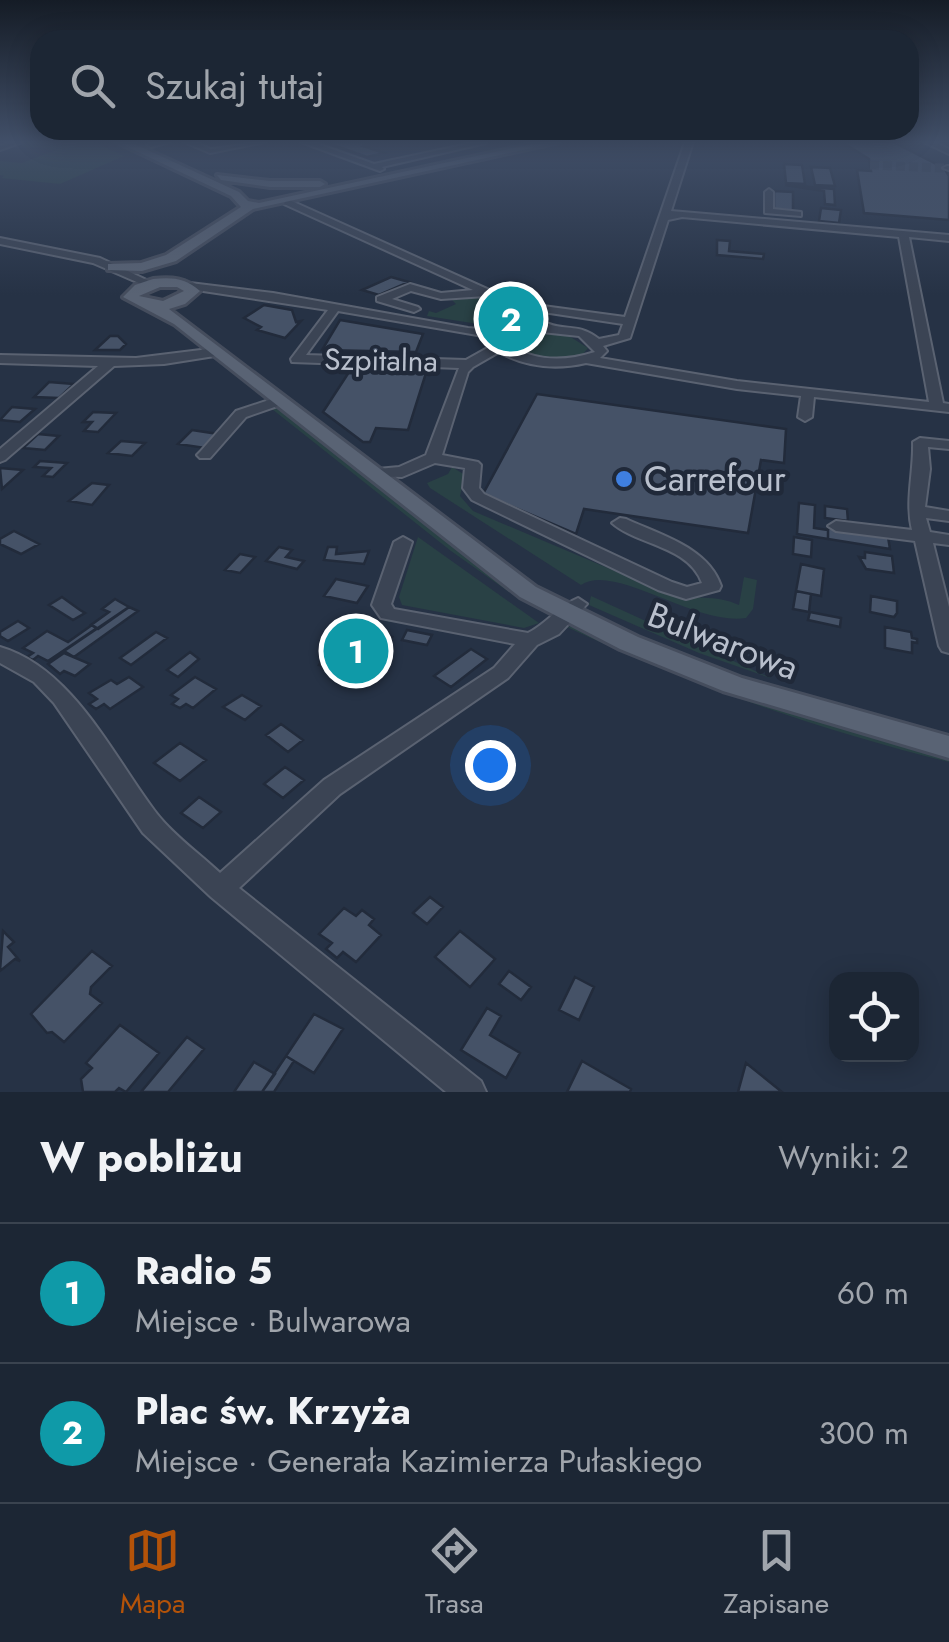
<!DOCTYPE html>
<html lang="pl">
<meta charset="utf-8">
<style>
:root{--surface:#1c2634;--page:#252e3c;--text:#f1f3f6;--muted:#a0a5ac;--line:#3a434f;--accent:#b45309}
body{margin:0;font-family:Jost,sans-serif;background:var(--page);color:var(--text)}
.controls{position:absolute;right:30px;bottom:30px;display:grid;overflow:hidden;border-radius:20px;box-shadow:0 5px 25px #0003}
.controls button{width:90px;height:90px;display:grid;place-items:center;padding:0;border:0;border-bottom:2px solid var(--line);background:var(--surface);color:var(--text);font:50px sans-serif}
.you{position:absolute;left:490px;top:765px;width:35px;height:35px;margin:-25px;border:8px solid #fff;border-radius:50%;background:#1a73e8;box-shadow:0 0 0 15px #1a73e833}
.badge{display:grid;place-items:center;width:65px;height:65px;border-radius:50%;background:var(--accent);color:#fff;font-size:32px;font-weight:700}
.pin{position:absolute;translate:-50% -50%;border:5px solid #fff;box-shadow:0 2px 10px #0006}
.list{margin:0;padding:0;list-style:none}
h2{display:flex;justify-content:space-between;align-items:center;height:130px;margin:0;padding:0 40px;font-size:42px}
h2 small{font-size:32px;font-weight:400;color:var(--muted)}
.list li{display:grid;grid-template-columns:65px 1fr auto;gap:30px;align-items:center;box-sizing:border-box;height:140px;padding:0 40px;border-top:2px solid var(--line)}
.list b{display:block;font-size:38px;white-space:nowrap}
.list p{margin:0;font-size:32px;white-space:nowrap;color:var(--muted)}
.list em{font-size:32px;font-style:normal;color:var(--muted)}
.icon{flex:none;width:55px;height:55px;fill:none;stroke:currentColor;stroke-width:2;stroke-linecap:round;stroke-linejoin:round}
.map{position:relative;flex:none;width:949px;height:1092px;overflow:hidden}
.search{position:absolute;background:var(--surface);box-shadow:0 5px 25px #0003;left:30px;right:30px;top:30px;height:110px;display:flex;align-items:center;gap:25px;box-sizing:border-box;padding:0 35px;border-radius:30px;color:var(--muted);font-size:38px}
.sheet{height:410px;background:var(--surface)}
nav{display:flex;justify-content:space-around;align-items:center;box-sizing:border-box;height:140px;border-top:2px solid var(--line);background:var(--surface);font-size:28px;color:var(--muted)}
nav a{display:grid;justify-items:center;gap:5px}
nav .on{color:var(--accent)}
.map>svg:first-child{display:block}
.green{fill:#294145}
.building{fill:#455267;stroke:#222b3b;stroke-width:2.5}
.lines{fill:none;stroke-linecap:round;stroke-linejoin:round}
.minor-tunnel{stroke:#3c4759;stroke-width:9;stroke-dasharray:9 4;stroke-linecap:butt}
.minor-casing{stroke:#5a6271;stroke-width:4}
.major-casing{stroke:#454d5d;stroke-width:6}
.minor{fill:#3b4454;fill-rule:evenodd}
.major{fill:#596374;fill-rule:evenodd}
.shop-dot{fill:#3f7fe0;stroke:#202939;stroke-width:4}
.labels{text-anchor:middle;dominant-baseline:central;stroke-width:9;stroke-linejoin:round;paint-order:stroke}
.far-street-label{font-size:30px;fill:#b9c0cd;stroke:#202939}
.poi-label{font-size:35px;fill:#b9c0cd;stroke:#202939;text-anchor:start}
.street-label{font-size:35px;fill:#b9c0cd;stroke:#202939}
</style>
<div class="map">
<svg width="949" height="1092" viewBox="0 0 949 1092">
<rect width="100%" height="100%" fill="#263245"/>
<path class="green" d="M25,142h69l30,14 -64,28 -59,-6 3,-2 -4,-1v-14l22,2 34,-13 -40,-5z
M479,298l21,11 -1,15 -8,2 -64,-10 2,-5 7,2 20,-9 -4,-4z
M534,331l35,5 19,12 -5,6c-23,7 -56,5 -73,-11l6,-9z
M278,408l237,180 -6,4 -58,-41 -179,-142z
M452,467l13,8 -5,21 13,15 196,83c25,6 46,0 70,11l5,-28 13,3 -4,29 -7,9c-51,8 -132,-56 -165,-33l-151,-97 -3,-5 21,-9z
M418,537l121,86 -15,5 -122,-23 -3,-8z
M591,596l182,83 -74,-26 -110,-48z
M577,626l198,80 174,48v8c-133,-33 -258,-77 -382,-135z"/>
<path class="building" d="M325,142h43l-5,4 21,7 -17,4z
M842,142h51l51,26 5,8v44l-85,-7 -7,-43 14,1 -2,-12z
M784,164l18,1 3,19 -19,-1z
M811,167l19,1 5,18 -20,-1z
M785,185l49,4 1,16 -10,-1 -1,-13z
M774,191l19,1v19l-19,-2z
M821,208l20,2 -2,13 -20,-2z
M717,240l13,1 -1,10 35,3 -1,5 -46,-4z
M391,277l18,5 -30,13 -17,-5z
M264,305l28,5 4,12 5,-1 -16,17 -28,-8 4,-3 -17,-9z
M340,320l83,14 -7,18 -94,-2z
M110,336h8l8,8 -6,6h-25z
M351,369l75,4 -18,57 -32,-2 -6,14h-7l-40,-30z
M49,382l25,2 -15,14 -25,-1z
M537,394l249,35 -2,34 -23,-3 -13,73 -164,-24 -8,25 -93,-40z
M12,407l23,2 -15,13 -20,-2z
M93,412l23,1 -18,19 -14,-1 8,-9h-9z
M192,430l26,4 -13,14 -27,-4z
M38,434l21,2 -14,14 -22,-2z
M121,441l24,2 -13,13 -24,-3z
M40,461l27,2 -14,14 -10,-1 8,-8 -17,-1z
M0,468l23,2 -21,19z
M92,483l17,2 -17,20 -23,-4z
M799,503l16,2 -1,23 14,2v9l-31,-5z
M825,506l22,3 1,12 -23,-3z
M828,528l60,9 2,12 -62,-10z
M14,531l25,13 -18,10 -21,-10v-5z
M794,537l18,3 -1,17 -18,-3z
M279,547l13,3 -6,7 18,4 -7,8 -31,-8z
M328,547h9l-1,7 33,-3 -5,13 -40,-4z
M865,552l27,4 2,17 -28,-4 -7,-12 6,1z
M240,554l15,3 -15,16 -15,-3z
M801,564l23,5 -3,27 -25,-5z
M336,579l32,7 -11,17 -33,-7z
M796,591l15,3 -2,18 -16,-3z
M871,596l26,5v12l-3,4 -24,-5z
M62,597l18,13 5,3 -12,7 -24,-15z
M115,599l14,8 -31,22 -7,-4 18,-13 -7,-3z
M129,607l9,4 -64,46 -10,-6z
M810,612l31,6 -1,9 -32,-7z
M18,621l11,7 -21,13 -8,-5v-4z
M92,625l5,3 -49,33 -10,-5 -5,4 -6,-3 6,-4 -10,-5 24,-17 21,11z
M885,627l26,5 1,6 5,1v4l-5,-1v11l-27,-5z
M407,630l25,5 -5,10 -25,-5z
M156,632l11,6 -36,27 -11,-7z
M375,632l17,5 -13,16 4,3 -18,6 -21,-1 -5,9 -20,-5 20,-29 25,5z
M471,649l16,10 -36,28 -17,-11z
M190,652l9,7 -21,18 -11,-7z
M64,653l26,11 -15,12 -11,-5 -4,3 -12,-10z
M129,677l14,10 -33,22 -6,-5 -8,5 -7,-5 8,-5 -8,-6 22,-13 6,4z
M195,677l21,12 -23,19 -7,-4 -6,4 -8,-4 6,-5 -7,-4z
M242,695l19,11 -16,14 -22,-13z
M281,724l22,16 -15,12 -22,-17z
M180,743l26,17 -26,21 -26,-18z
M285,767l19,13 -21,18 -19,-14z
M199,797l22,15 -18,16 -22,-15z
M430,897l13,10 -16,17 -14,-11z
M344,908l12,8 6,-6 12,9 -5,6 12,10 -25,27 -13,-10 -6,6 -11,-9 6,-6 -13,-9z
M3,931l11,11 -6,5 12,14 -5,-2 -15,12z
M460,931l35,28 -25,28 -35,-30z
M92,951l20,15 -21,21 -1,7 12,9 -38,39 -12,-10 -5,1 -16,-19z
M509,971l22,16 -10,13 -22,-16z
M575,977l19,10 -15,33 -20,-10z
M487,1008l14,8 -11,19 30,18 -14,25 -45,-28z
M314,1014l29,15 -29,44 -28,-17z
M120,1025l39,28 -33,39 -7,-4 -4,4h-32l-2,-13 11,-11 -6,-5z
M187,1037l17,12 -36,43h-27z
M286,1056l8,5 -20,31h-12z
M582,1061l49,28 -1,3h-63z
M254,1062l21,12 -13,18h-28z
M746,1063l36,29h-44z"/>
<g class="lines">
<path class="minor-tunnel" d="M870,165l74,3"/>
<defs>
<path id="minor" d="M11,142h11l-22,8v-4z
M155,142h15l-19,5 -4,-2z
M184,142h10l17,7 54,-7 -55,11z
M301,142h11l62,22 103,-22 9,1 -104,24 2,2 -4,2z
M685,142h8l-22,69 278,24v6l-40,-4 34,166 6,1v8l-135,-15 -2,20 -7,4 -7,-4 3,-21 -64,-7 -151,-26c-30,7 -60,4 -87,-11l-26,15 -5,5 -26,83 36,7 3,3 -2,23 5,6 188,88 15,5 15,-4c-13,-37 -65,-38 -90,-60l8,-5 6,1c34,16 82,28 95,67l-2,4 -33,9 -28,-9 -186,-90 -9,-12 2,-20 -30,-5 -33,14 -35,-1 -2,-3 2,-3 32,-3 27,-12 33,-87 -167,-6 -1,-3 37,-49 -138,-21 -5,-3 5,-3 83,10 195,35 23,2 44,-4 -29,-21 -20,-9 -45,3 -30,-8 -19,8 26,8 2,2 -6,3 -37,-11v-4l33,-13 31,9 32,-3 -189,-86 3,-5 227,102 12,7 17,-2 82,11zM682,217l217,20 30,165 -192,-21 -137,-23 7,-7 -4,-5 27,-8 38,-118zM338,311l151,26 -3,3 5,6 -25,14 -160,-5zM543,312l80,12 -4,11 -20,4c-21,-16 -31,-8 -50,-15 -6,-2 -10,-7 -15,-10zM542,332l37,4 16,16c-37,12 -68,8 -100,-15z
M924,142h10l15,7v5z
M947,166h2v4l-6,-2z
M769,189l4,3v17l28,3v4l-36,-3v-21z
M0,238l100,20 55,26 -9,2 -53,-23 -93,-19z
M217,348l6,4 -2,3 -57,9 -50,2 -109,94 -5,2v-13l98,-83 -98,-3v-8l136,3z
M281,396l7,4 -2,3 -40,14 -36,41h-10l-3,-3 3,-3 36,-41z
M920,438l29,3v8l-21,-2 2,22 -5,38 24,4v10l-23,-3 4,14 19,3v10l-16,-2 16,64v46l-7,-2 -3,-5 -24,-105 -79,-10 -8,-5 8,-5 76,9c-7,-29 2,-58 1,-88z
M403,537l9,5 -21,62 3,5 134,24c18,-9 32,-28 50,-35l9,6 -28,30 -22,11 -29,33 -168,116 -101,94 242,193 5,11h-40l-235,-195 -68,-64 -89,-130 -20,-21 -34,-19v-16c73,21 114,111 157,167 17,22 43,40 63,59l104,-93 170,-112 21,-24 -134,-26 -9,-13 22,-63z"/>
<path id="major" d="M117,142h13l109,50 9,9 11,2 282,-61h18l-306,67 -77,52 -34,10 -34,-1v-6l33,-1 25,-8 75,-48 -10,-11z
M217,175l53,6h50l5,3 -5,3h-50l-49,-7z
M153,279c19,-2 33,-1 47,12l-15,13 -16,5 367,278 102,50 104,41 207,58v22l-226,-67 -103,-42 -100,-52 -346,-273 -51,-27 12,-12zM160,287h17l7,4 -21,10 -24,-5z"/>
</defs>
<use href="#minor" class="minor-casing"/>
<use href="#major" class="major-casing"/>
<use href="#minor" class="minor"/>
<use href="#major" class="major"/>
</g>
<linearGradient id="sky" x2="0" y2="1"><stop stop-color="#151c26"/><stop offset="0.48" stop-color="#414f68"/><stop offset="1" stop-color="#414f68" stop-opacity="0"/></linearGradient>
<rect width="949" height="295" fill="url(#sky)"/>
<circle class="shop-dot" cx="624" cy="479" r="10"/>
<g class="labels">
<g class="far-street-label">
<text transform="translate(381 360) rotate(1)">Szpitalna</text>
</g>
<g class="poi-label">
<text x="644" y="479">Carrefour</text>
</g>
<g class="street-label">
<text transform="translate(723 641) rotate(21)">Bulwarowa</text>
</g>
</g>
</svg>
<div class="controls">
<button><svg class="icon" aria-label="locate" viewBox="0 0 24 24"><circle cx="12" cy="12" r="6"/><path d="M12 2v4M12 18v4M2 12h4M18 12h4"/></svg></button>
</div>
<div class="you"></div>
<div class="pin badge" style="left:356px;top:651px;background:#0f9aa8">1</div>
<div class="pin badge" style="left:511px;top:319px;background:#0f9aa8">2</div>
<div class="search"><svg class="icon" aria-label="search" viewBox="0 0 24 24"><circle cx="10" cy="10" r="6"/><path d="M15 15l6 6"/></svg>Szukaj tutaj</div>
</div>
<section class="sheet">
<h2>W pobliżu<small>Wyniki: 2</small></h2>
<ul class="list">
<li><span class="badge" style="background:#0f9aa8">1</span><div><b>Radio 5</b><p>Miejsce · Bulwarowa</p></div><em>60 m</em></li>
<li><span class="badge" style="background:#0f9aa8">2</span><div><b>Plac św. Krzyża</b><p>Miejsce · Generała Kazimierza Pułaskiego</p></div><em>300 m</em></li>
</ul>
</section>
<nav>
<a class="on"><svg class="icon" aria-label="map" viewBox="0 0 24 24"><path d="M3 6l6-2 6 2 6-2v14l-6 2-6-2-6 2zM9 4v14M15 6v14"/></svg>Mapa</a>
<a><svg class="icon" aria-label="directions" viewBox="0 0 24 24"><path d="M12 3l9 9-9 9-9-9zM9 14v-3h6M13 9l2 2-2 2"/></svg>Trasa</a>
<a><svg class="icon" aria-label="saved" viewBox="0 0 24 24"><path d="M7 4h10v16l-5-4-5 4z"/></svg>Zapisane</a>
</nav>
